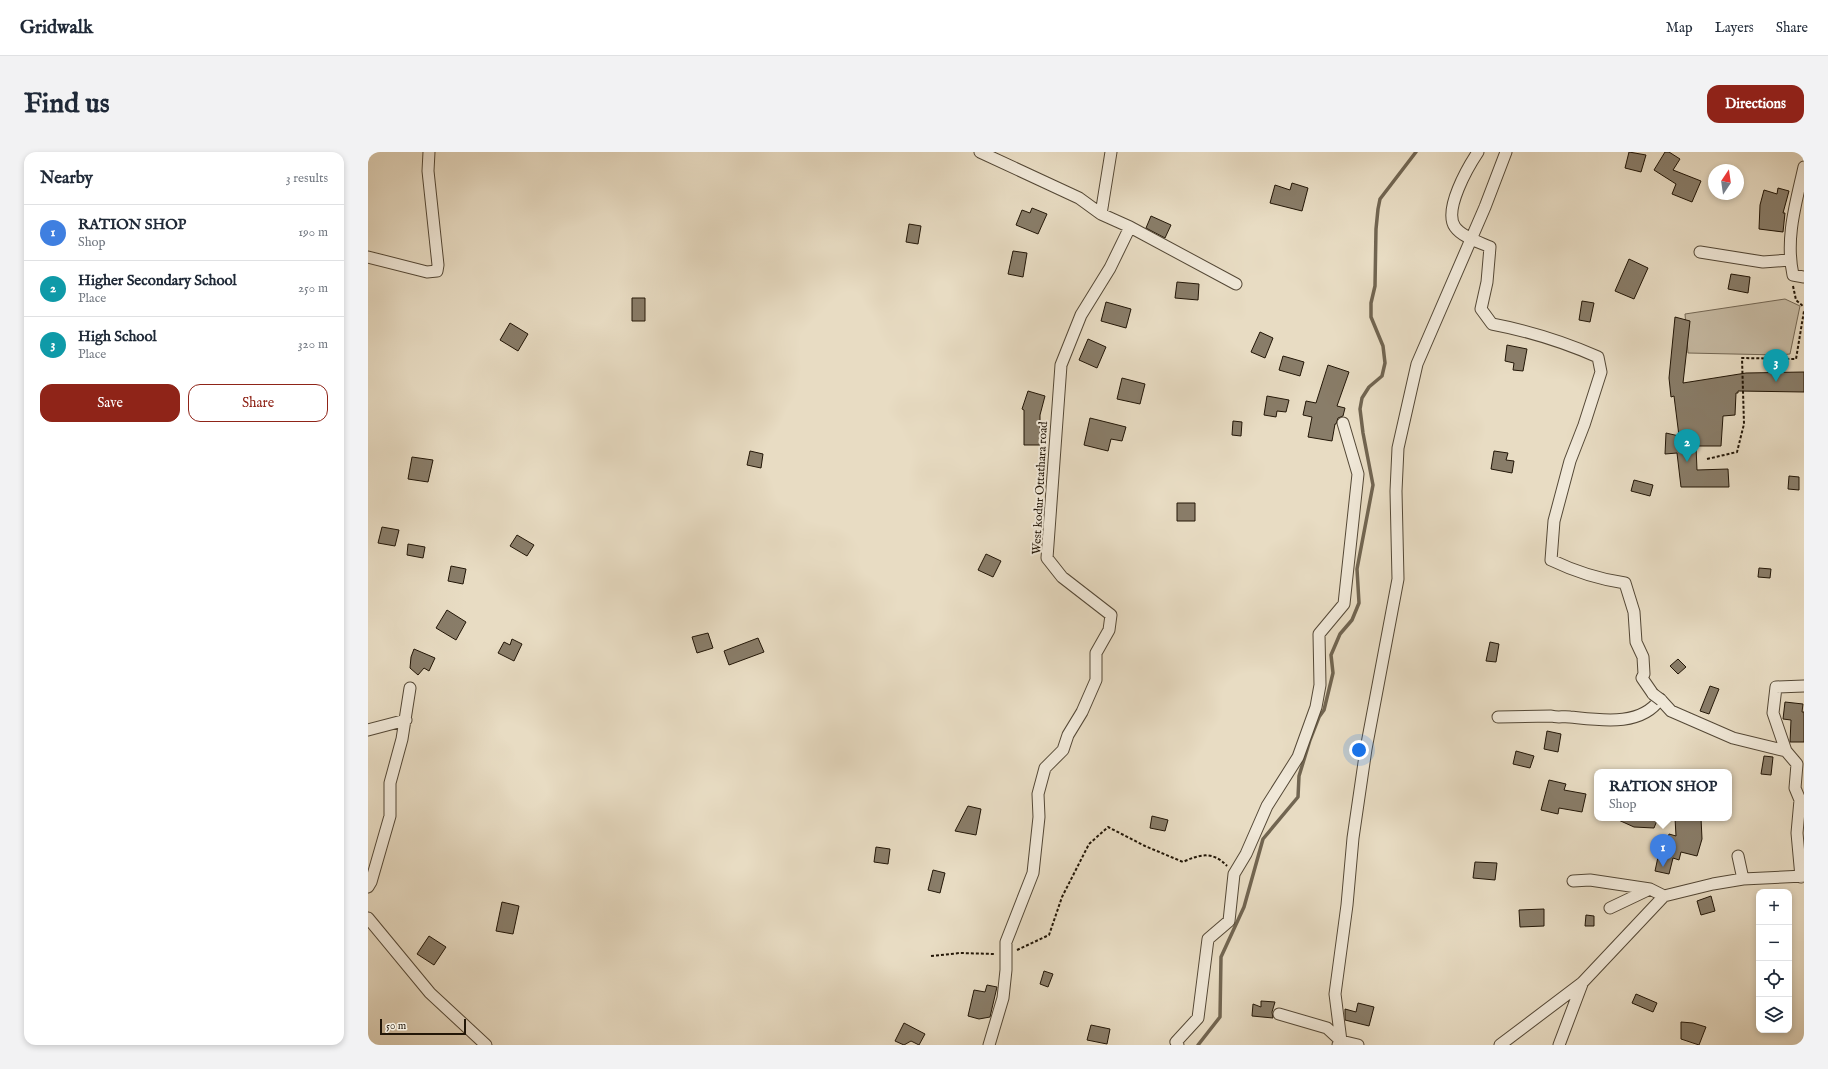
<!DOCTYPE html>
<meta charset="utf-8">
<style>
:root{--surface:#fff;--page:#f2f2f3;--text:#1f2937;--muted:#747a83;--line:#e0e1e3;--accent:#8f2418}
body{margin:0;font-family:"IM FELL English",serif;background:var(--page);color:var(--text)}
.controls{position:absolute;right:12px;bottom:12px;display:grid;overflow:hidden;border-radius:8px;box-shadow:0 2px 6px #0003}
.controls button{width:36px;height:36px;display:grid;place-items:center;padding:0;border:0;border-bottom:1px solid var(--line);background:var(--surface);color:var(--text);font:20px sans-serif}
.compass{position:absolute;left:1340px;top:12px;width:36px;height:36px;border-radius:50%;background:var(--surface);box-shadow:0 2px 6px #0003;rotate:13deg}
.scale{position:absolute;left:12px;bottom:10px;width:86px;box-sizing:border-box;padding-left:4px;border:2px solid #221607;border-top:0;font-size:11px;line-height:14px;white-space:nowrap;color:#221607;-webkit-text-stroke:3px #f0e8d8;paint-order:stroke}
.you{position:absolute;left:991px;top:598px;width:14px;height:14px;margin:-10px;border:3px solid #fff;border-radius:50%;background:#1a73e8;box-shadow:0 0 0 6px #1a73e833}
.badge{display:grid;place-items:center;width:26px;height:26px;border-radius:50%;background:var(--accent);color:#fff;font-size:13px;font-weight:700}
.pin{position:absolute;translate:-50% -33px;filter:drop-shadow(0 1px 2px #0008)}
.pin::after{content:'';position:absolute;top:21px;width:14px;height:12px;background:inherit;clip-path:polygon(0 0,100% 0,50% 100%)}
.popup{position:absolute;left:1226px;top:617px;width:138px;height:52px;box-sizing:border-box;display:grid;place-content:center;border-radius:8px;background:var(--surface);filter:drop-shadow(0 1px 3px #0005);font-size:13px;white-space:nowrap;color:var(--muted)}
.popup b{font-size:15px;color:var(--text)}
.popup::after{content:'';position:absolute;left:50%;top:100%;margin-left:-8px;border:8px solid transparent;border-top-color:var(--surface)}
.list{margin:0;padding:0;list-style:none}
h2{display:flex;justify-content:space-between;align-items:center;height:52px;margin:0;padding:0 16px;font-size:17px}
h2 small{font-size:13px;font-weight:400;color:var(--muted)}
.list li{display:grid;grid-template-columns:26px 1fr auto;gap:12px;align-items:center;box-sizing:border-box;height:56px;padding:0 16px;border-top:1px solid var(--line)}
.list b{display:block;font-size:15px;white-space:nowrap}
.list p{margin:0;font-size:13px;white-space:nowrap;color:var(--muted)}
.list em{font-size:13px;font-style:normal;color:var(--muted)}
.actions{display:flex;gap:8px;padding:12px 16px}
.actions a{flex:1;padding:9px 0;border:1px solid var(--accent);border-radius:12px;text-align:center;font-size:14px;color:var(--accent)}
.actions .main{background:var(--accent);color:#fff}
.icon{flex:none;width:22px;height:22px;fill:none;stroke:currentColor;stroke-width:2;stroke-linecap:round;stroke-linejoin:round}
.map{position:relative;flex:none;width:1436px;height:893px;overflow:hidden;border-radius:12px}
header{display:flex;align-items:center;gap:24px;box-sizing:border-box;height:56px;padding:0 20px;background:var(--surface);border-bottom:1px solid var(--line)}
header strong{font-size:19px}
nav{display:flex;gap:22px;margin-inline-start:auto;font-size:14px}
.intro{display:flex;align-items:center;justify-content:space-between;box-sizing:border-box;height:96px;padding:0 24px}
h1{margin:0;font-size:28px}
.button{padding:10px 18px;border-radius:12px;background:var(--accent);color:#fff;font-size:14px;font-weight:700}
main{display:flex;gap:24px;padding:0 24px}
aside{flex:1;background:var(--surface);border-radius:12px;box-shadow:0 2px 6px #0003}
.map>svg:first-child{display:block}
.green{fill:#c6baa3;stroke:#746855}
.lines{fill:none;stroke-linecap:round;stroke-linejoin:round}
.stream{stroke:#716551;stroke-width:3.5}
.building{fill:#897d69;stroke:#221607}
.minor-casing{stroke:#544836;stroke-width:13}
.path{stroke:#221607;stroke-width:2;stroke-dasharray:3 2;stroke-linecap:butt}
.minor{stroke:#f0e8d8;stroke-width:11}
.minor-bridge-casing{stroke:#544836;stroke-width:13;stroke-linecap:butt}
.minor-bridge{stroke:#f0e8d8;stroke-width:11}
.labels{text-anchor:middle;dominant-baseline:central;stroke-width:4;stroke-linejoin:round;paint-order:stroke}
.street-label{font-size:12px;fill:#221607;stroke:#f0e8d8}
</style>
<header>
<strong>Gridwalk</strong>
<nav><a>Map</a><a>Layers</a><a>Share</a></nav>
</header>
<div class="intro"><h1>Find us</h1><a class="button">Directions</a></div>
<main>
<aside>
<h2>Nearby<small>3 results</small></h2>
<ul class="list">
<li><span class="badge" style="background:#3f7fe0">1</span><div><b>RATION SHOP</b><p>Shop</p></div><em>190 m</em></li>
<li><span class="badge" style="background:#0f9aa8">2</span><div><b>Higher Secondary School</b><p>Place</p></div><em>250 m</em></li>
<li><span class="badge" style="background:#0f9aa8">3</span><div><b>High School</b><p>Place</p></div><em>320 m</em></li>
</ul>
<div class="actions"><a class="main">Save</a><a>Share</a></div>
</aside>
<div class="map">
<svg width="1436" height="893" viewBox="0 0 1436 893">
<rect width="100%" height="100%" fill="#e8dcc3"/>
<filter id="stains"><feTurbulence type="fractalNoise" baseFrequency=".005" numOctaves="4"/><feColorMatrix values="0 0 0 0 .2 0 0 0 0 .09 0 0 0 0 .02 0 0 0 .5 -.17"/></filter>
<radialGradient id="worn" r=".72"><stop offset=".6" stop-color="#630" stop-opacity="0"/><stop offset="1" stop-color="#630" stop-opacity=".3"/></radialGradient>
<path class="green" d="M1417,147l15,7 -10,48 -11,1 -91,-2 -3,-39z"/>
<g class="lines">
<path class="stream" d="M830,893l22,-28 1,-60 23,-50 19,-68 35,-42 1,-21 11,-36 9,-23 5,-7 9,-37 -2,-18 9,-21 12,-14 7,-17 -2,-34 16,-84 -10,-52 -3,-24 2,-11 7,-11 13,-11 3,-13 -2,-17 -12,-29v-14l4,-17 1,-57 2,-20 2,-10 36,-47"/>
</g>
<path class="building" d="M1261,0l17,3 -5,17 -16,-4z
M1297,0h4l11,7 -7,11 28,11 -9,21 -20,-8 4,-10 -22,-14z
M924,31l16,5 -6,23 -32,-8 5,-18 15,5z
M1410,36l11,3 -6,22h2l-2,19 -24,-3 1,-24 4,-15 13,4z
M664,56l15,6 -9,20 -22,-9 6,-15 8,3z
M783,64l20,9 -6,13 -19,-10z
M541,72l12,2 -3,18 -12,-2z
M645,99l14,2 -4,24 -15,-3z
M1261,107l19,9 -14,31 -19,-8z
M1363,122l19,3 -2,16 -20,-4z
M809,130l22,2 -1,16 -23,-2z
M264,146h13v23h-13z
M1214,149l12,2 -4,19 -11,-2z
M738,150l25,7 -5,19 -25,-7z
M1307,165l15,4 -7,62 63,-10 58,-1v20l-66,-1v2h-2l-1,22 -12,1 -2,30h-25l1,24 31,-1 1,18h-48l-4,-34 -12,1 1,-21 13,3 -5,-40 -3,1 -2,-19z
M142,171l18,11 -10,17 -18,-11z
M892,180l13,6 -8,20 -14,-6z
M720,187l18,8 -9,21 -18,-8z
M1139,193l20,4 -4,22 -10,-1 1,-7 -9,-2z
M915,204l21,6 -4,14 -21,-6z
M960,213l21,7 -12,34 8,2 -2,8 -5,2 -2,6h-1l-3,17 -24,-4 4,-20 -9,-2 3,-14 10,2z
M754,226l23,6 -5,20 -23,-5z
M660,239l17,5 -5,19v30h-16v-35l-2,-1z
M899,244l22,4 -3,12 -9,-1 -1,6 -12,-2z
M722,266l36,9 -4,14 -11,-2 -3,12 -24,-6z
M865,269l9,1 -1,14 -9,-1z
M382,299l13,3 -2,14 -14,-3z
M1126,299l14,2 -2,7 8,1 -2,12 -21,-4z
M44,305l21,3 -5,22 -20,-3z
M1421,324l10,1v13l-11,-1z
M1266,328l19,5 -3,11 -19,-5z
M809,351h18v18h-18z
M14,375l17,3 -4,16 -17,-3z
M149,383l17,10 -7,11 -17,-10z
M40,392l17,3 -2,11 -16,-3z
M618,402l15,7 -8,16 -15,-7z
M83,414l15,3 -3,15 -15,-3z
M1391,416l12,1 -1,9 -12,-1z
M79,458l19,12 -10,18 -20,-12z
M340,481l5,15 -16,5 -5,-16z
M390,486l6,14 -35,13 -5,-14z
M144,487l10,5 -8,17 -16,-8 6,-11 6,3z
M1122,490l9,2 -3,18 -10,-1z
M46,497l21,9 -6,13 -5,-3 -6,7 -8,-7 1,-11z
M1310,507l8,8 -8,7 -8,-8z
M1342,534l9,3 -10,25 -9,-3z
M1417,550l18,2 -1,8h2v30h-14l1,-22 -8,-1z
M1179,579l14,3 -3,18 -14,-3z
M1148,599l18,5 -4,12 -17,-4z
M1396,604l9,1 -2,18 -10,-1z
M1181,628l17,4 -2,6 22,4 -4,18 -23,-4 -1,6 -17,-4z
M600,654l13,3 -5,26 -21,-4z
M784,664l16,4 -3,11 -15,-3z
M1246,666h44l-4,10 -20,-1z
M1307,666h26l1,21 -5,17 -16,-4 -2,8 -6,-2 -4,16 -14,-3 3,-14 4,1 7,-24 7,2z
M508,695l14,2 -2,15 -14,-2z
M1107,710l22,1 -2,17 -22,-2z
M565,718l12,3 -5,20 -12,-3z
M1343,744l4,15 -14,4 -4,-14z
M134,750l17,4 -6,28 -17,-3z
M1176,757v17l-24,1 -1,-17z
M1218,763l8,1v10h-9z
M61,784l17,11 -12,18 -17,-11z
M676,819l9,3 -5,13 -8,-3z
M619,833l10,2 -7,30 -11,2 -11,-3 6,-26 11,2z
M1268,842l21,9 -4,9 -21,-9z
M893,849l14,1 -3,10 1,6 -21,-2 1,-12 8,3z
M990,851l16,4 -5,19 -24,-6v-11l11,3z
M1313,870l12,1 13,4 -7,18 -18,-6z
M536,871l21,11 -6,11 -8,-4 -7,4 -9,-4z
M723,873l19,4 -3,15 -20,-4z"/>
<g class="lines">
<defs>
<path id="minor" d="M612,0l99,46 22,16 29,13 -20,41 -29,47 -20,50 -14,193 15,19 49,38 -2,15 -13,23v27l-14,32 -14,23 -5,15 -18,18 -7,26 1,23 -6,56 -27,69v28l-3,28 -14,47
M1110,0c-10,15 -35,58 -23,75 7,10 24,15 35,20l-3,35 -6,27 11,15c37,7 72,18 106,33l3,15 -17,53 -14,36 -16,60 -3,39c25,12 46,19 74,23l9,29 2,30 7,15 1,17 -2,4 11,16
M1436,15c-8,36 -19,71 -11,108l11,2
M733,62l10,-62
M762,75l106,57
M1332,100l63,10 27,-2
M0,105l59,15 10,-1 1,-6 -10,-94 1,-19
M1130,565l53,-1c7,2 12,0 19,1 30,3 71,10 90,-18l11,12 62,27 53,13
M0,578l38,-10
M1370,704l5,23
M1433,725l-4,-44 3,-33 -5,-12 2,-24 -11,-13 -13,-38 3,-26 28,-1
M1205,729l17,-1 60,9 14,7
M0,735l3,-5 19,-66v-33l12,-44 8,-51
M1242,756l40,-19
M0,766l62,75 56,52
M911,862l48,14 14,13 -6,-47 12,-89 6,-67 13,-89 32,-170 -2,-88 2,-43 19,-84 68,-157 21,-55
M810,893l-2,-3 22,-24 10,-79 21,-18 5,-47 12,-20 21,-48 31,-49 18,-50 4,-22 -1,-51 25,-30 14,-130 -15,-51
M970,893l3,-4 17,4
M1132,893l82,-62 82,-87 49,-12 30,-5 61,-3
M1191,893l23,-61"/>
</defs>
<use href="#minor" class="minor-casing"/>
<path class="path" d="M1425,134l3,14 8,7
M1339,307l30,-7 7,-28 -2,-66 54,1 8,-48
M649,798l32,-15 13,-38 27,-53 19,-17 37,19 38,16c17,-8 30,-11 44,4
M563,804l29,-3 35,1"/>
<use href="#minor" class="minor"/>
<defs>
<path id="minor-bridge" d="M1285,542l8,6"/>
</defs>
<use href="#minor-bridge" class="minor-bridge-casing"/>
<use href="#minor-bridge" class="minor-bridge"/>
</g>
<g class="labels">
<g class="street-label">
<text transform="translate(672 336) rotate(-87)">West kodur Ottathara road</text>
</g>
</g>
<rect width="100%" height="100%" filter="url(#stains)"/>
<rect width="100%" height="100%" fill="url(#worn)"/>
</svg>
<div class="controls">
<button>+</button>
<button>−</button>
<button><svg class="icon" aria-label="locate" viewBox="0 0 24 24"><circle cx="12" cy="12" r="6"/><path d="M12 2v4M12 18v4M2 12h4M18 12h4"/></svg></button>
<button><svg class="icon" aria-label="layers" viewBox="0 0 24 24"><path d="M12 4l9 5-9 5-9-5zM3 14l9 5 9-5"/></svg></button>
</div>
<svg class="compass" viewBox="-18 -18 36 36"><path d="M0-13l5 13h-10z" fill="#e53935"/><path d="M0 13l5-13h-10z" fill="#747a83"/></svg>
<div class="scale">50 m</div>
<div class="you"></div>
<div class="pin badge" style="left:1295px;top:715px;background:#3f7fe0">1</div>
<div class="popup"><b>RATION SHOP</b>Shop</div>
<div class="pin badge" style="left:1319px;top:310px;background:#0f9aa8">2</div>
<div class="pin badge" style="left:1408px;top:230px;background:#0f9aa8">3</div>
</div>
</main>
